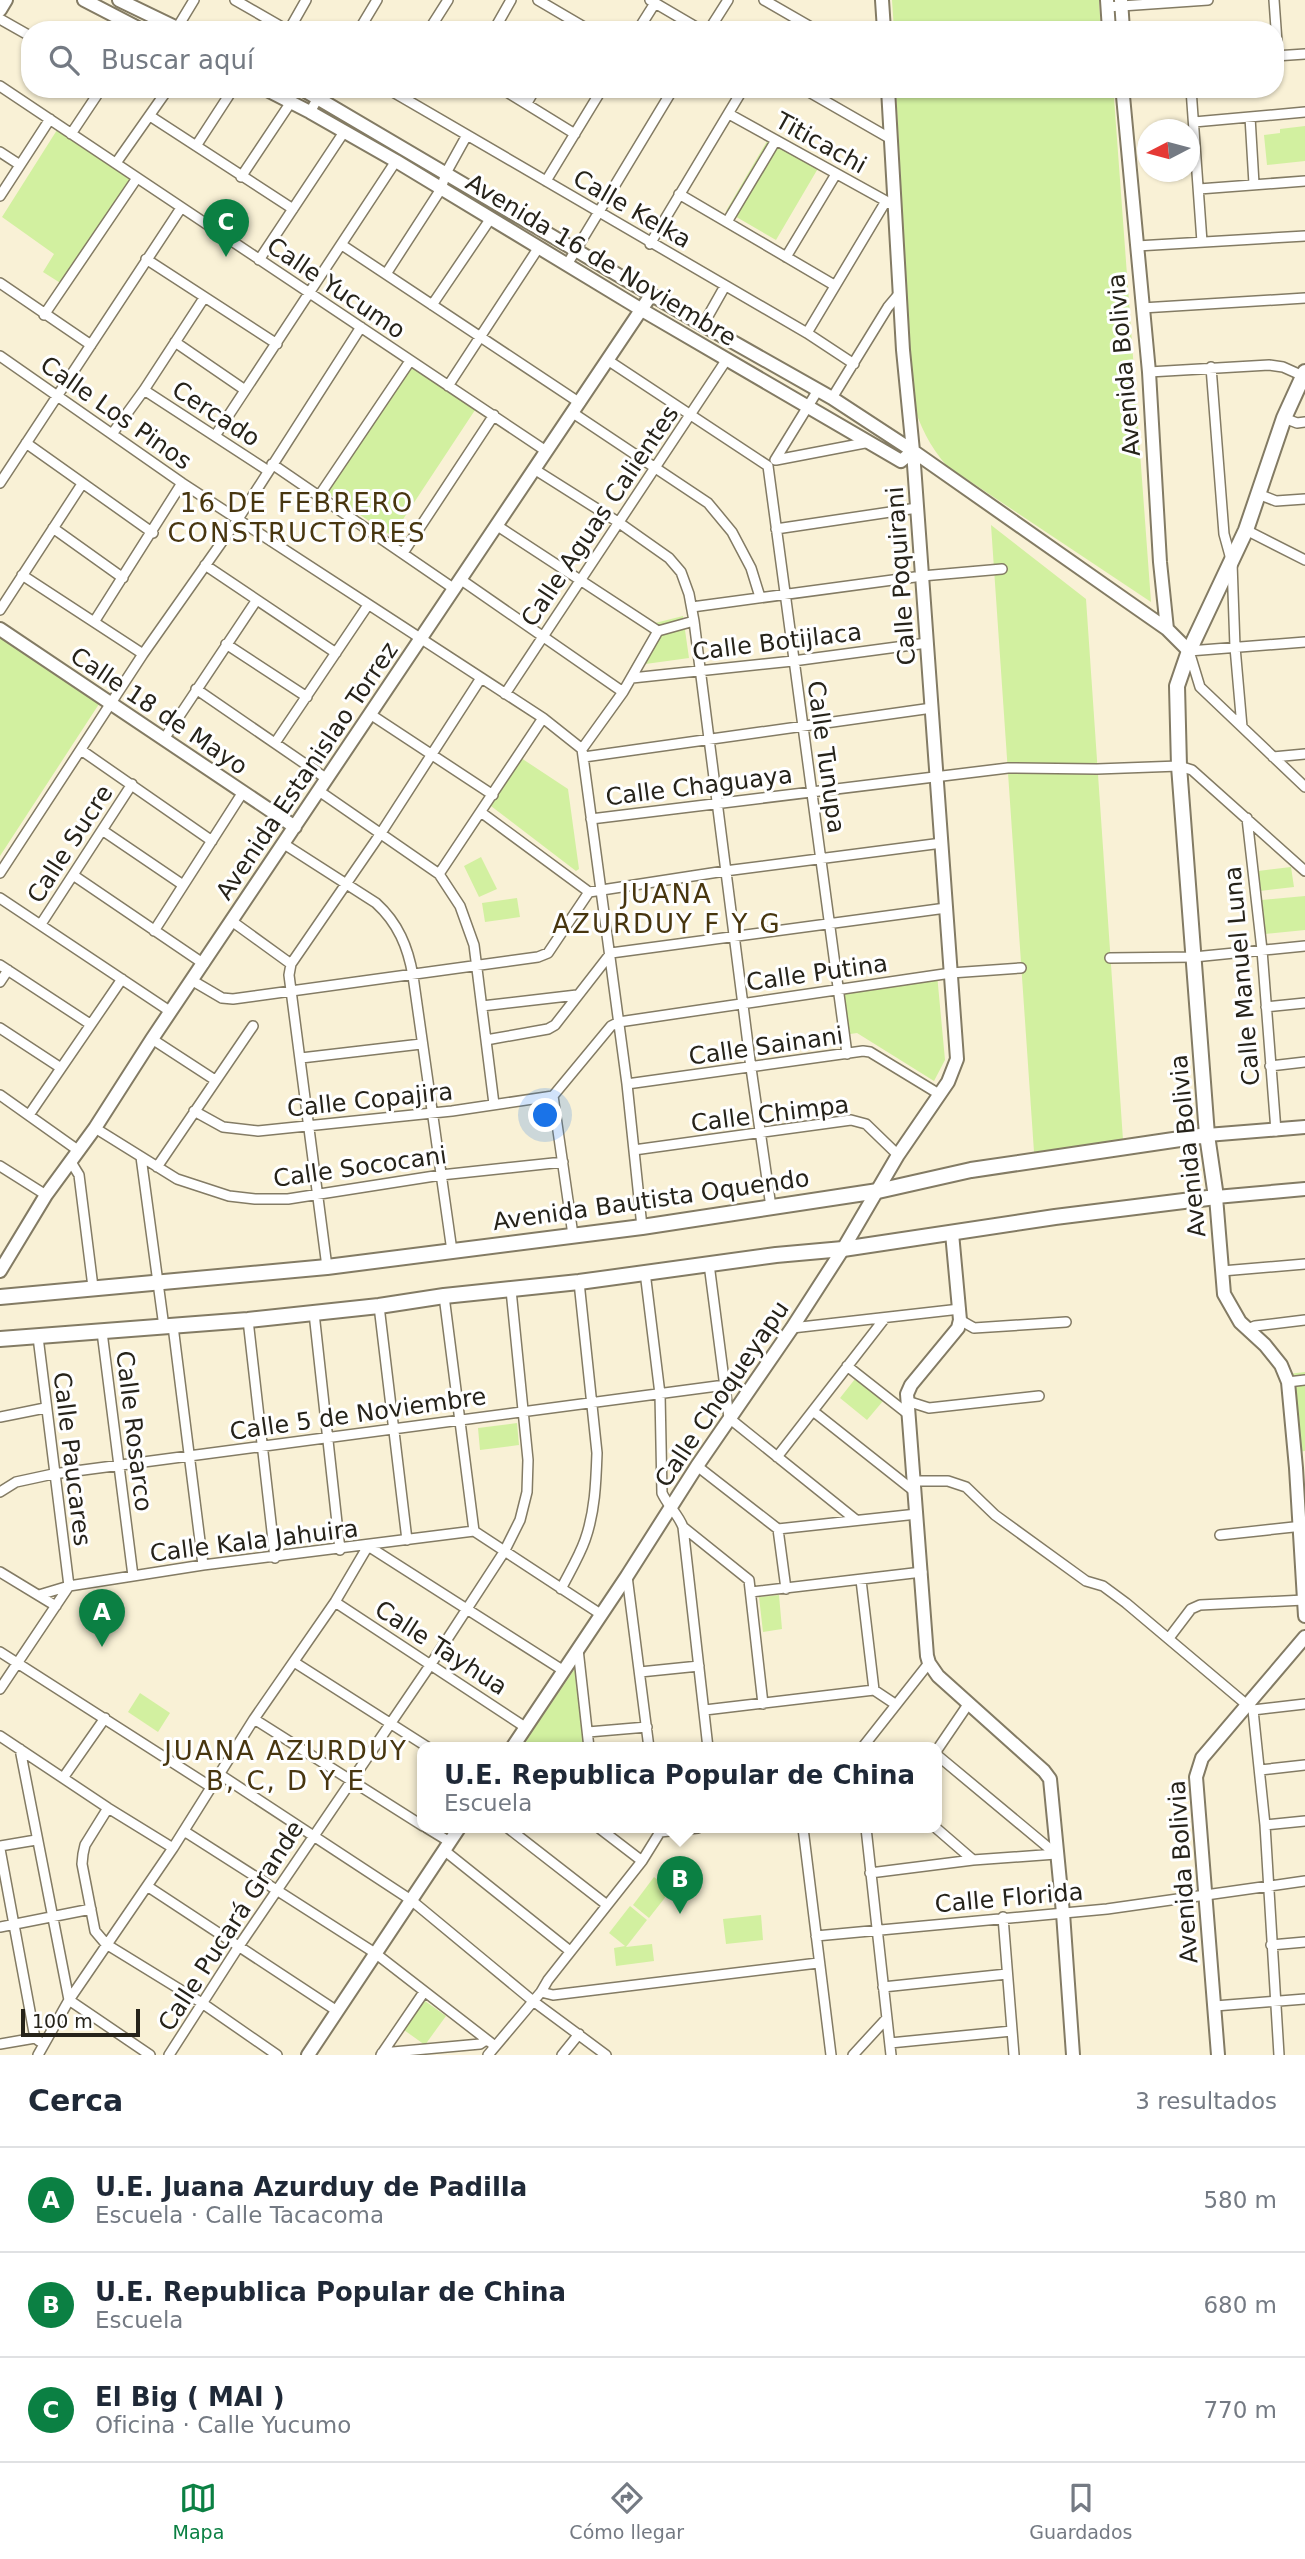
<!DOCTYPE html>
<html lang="es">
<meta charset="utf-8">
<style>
:root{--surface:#fff;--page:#f2f2f3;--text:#1f2937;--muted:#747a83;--line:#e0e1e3;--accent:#0b8043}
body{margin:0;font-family:"DejaVu Sans",sans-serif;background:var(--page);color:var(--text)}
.compass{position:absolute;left:1137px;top:119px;width:63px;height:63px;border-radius:50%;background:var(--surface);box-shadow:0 2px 5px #0004;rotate:264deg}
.scale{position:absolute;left:21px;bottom:18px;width:119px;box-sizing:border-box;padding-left:7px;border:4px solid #26231a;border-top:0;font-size:19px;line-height:24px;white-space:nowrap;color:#26231a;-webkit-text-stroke:5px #fff;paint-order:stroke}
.you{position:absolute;left:546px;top:1116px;width:24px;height:24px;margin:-18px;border:5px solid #fff;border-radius:50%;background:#1a73e8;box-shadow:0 0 0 10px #1a73e833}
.badge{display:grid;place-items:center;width:46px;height:46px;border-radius:50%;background:var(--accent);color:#fff;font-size:23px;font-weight:700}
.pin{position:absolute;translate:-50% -58px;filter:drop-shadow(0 2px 4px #0008)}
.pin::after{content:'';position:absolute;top:37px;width:24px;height:21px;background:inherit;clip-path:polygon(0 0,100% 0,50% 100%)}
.popup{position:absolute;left:417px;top:1742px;width:525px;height:91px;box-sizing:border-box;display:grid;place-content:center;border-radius:14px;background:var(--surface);filter:drop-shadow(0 2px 5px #0005);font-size:23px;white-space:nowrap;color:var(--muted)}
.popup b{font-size:26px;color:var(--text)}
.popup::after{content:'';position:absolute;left:50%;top:100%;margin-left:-14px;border:14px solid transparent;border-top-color:var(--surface)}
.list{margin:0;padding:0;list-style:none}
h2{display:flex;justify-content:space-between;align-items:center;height:91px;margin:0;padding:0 28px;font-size:30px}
h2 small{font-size:23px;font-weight:400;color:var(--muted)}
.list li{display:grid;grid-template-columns:46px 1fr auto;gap:21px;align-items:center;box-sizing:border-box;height:105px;padding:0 28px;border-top:2px solid var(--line)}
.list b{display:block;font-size:26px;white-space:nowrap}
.list p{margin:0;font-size:23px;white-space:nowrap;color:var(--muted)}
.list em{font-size:23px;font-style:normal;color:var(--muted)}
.icon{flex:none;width:38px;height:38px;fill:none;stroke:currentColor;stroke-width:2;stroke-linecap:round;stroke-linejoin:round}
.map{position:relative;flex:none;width:1305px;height:2055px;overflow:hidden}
.search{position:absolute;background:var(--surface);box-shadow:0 2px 5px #0004;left:21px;right:21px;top:21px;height:77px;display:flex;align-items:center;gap:18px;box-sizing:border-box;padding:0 24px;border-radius:28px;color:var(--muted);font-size:26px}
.sheet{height:406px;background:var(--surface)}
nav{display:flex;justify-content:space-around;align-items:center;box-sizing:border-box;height:98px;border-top:2px solid var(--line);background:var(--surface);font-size:19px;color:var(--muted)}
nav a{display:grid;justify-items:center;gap:4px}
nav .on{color:var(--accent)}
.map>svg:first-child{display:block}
.green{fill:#d2f0a0}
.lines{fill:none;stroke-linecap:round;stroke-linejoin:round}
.street-casing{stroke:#837b64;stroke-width:12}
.secondary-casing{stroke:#837b64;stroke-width:16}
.primary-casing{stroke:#837b64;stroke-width:18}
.street{stroke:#fff;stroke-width:9}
.secondary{stroke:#fff;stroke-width:12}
.primary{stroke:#fff;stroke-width:14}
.labels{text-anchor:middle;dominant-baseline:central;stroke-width:6;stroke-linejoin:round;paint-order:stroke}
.street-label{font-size:24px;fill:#26231a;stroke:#fff}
.neighbourhood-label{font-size:26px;letter-spacing:2px;fill:#48360f;stroke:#fff}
</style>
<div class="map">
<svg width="1305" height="2055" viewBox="0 0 1305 2055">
<rect width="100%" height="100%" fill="#f9f1d6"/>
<path class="green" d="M892,0h207l2,30h-207z
M896,89h213l5,9 37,504 -204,-136c-17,-19 -27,-40 -35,-65z
M1305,126v35l-38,4 -3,-30 16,-2v-4z
M57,130l74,48 -69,106 -19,-12 11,-18 -52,-37z
M770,136l50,29 -44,75 -50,-29z
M406,359l71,48 -85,129 -67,-44 9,-25z
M991,525l95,74 37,541 -89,12z
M683,616l6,42 -58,8 22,-33v-8l2,-2z
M0,635l96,63 -1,2 4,4 -99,152z
M515,754l53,35 11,80 -3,2 -93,-71z
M481,857l16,32 -18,8 -15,-31z
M1291,867l3,20 -34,4 -2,-20z
M1305,896v34l-40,4 -3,-34z
M517,898l3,19 -35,5 -3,-19z
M937,974l8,86 -11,21 -77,-48 -14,2 -6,-50z
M1305,1372v79l-9,1 -8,-78z
M855,1379l28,22 -16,19 -27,-22z
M517,1423l2,22 -39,5 -2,-22z
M779,1595l3,34 -19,3 -4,-35z
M576,1667l9,81h-64z
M140,1693l30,20 -12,19 -30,-20z
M654,1877l17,13 -22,28 -16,-13z
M630,1906l17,14 -21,27 26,-3 2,17 -38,5 -2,-18 11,-2 -16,-13z
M761,1915l2,25 -37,4 -3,-25z
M425,2001l21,15 -21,29 -21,-15z"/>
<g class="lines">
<defs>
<path id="street" d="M235,0l52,30
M538,0l51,30
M650,0l51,30
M764,0l52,30
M1274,0l4,56
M1107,7l101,-7
M0,19l30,17
M177,28l17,-28
M289,30l17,-30
M359,30l18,-30
M429,30l19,-30
M494,30l17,-30
M638,30l17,-27
M709,30l19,-30
M1275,56l30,-2
M0,86l546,365
M388,89l419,244 47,31
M502,89l73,45
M804,89l87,50
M1191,89l11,153
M527,103l8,-14
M310,112l13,-23
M729,114l166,92
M150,116l143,93
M1250,117l4,67
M1194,122l111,-10
M71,134l30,-45
M196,146l37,-57
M0,152l20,13
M116,163l52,-74
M241,177l50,-75
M546,181l56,-92
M1199,189l106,-8
M679,194l155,91
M0,196l50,-77
M727,222l49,-82
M650,244l93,-155
M342,245l238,158
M1137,246l168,-10
M786,257l50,-83
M146,259l131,85
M259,260l85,-128
M568,263l105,-174
M386,274l55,-85 5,-16 21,-38
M0,283l91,62
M432,305l59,-87
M1142,308l163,-10
M44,315l93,-137
M703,325l22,-39
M807,333l79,-132
M175,342l70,48
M0,356l182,127 361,235 39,31 45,335 15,143
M609,361l159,105
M1211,367l13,167 8,29 3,84 7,80
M1149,372l120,-7 14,2 20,9
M448,386l91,-139
M144,390l123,80
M832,398l56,-91 11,-13
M573,413l135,90 24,29 19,36 9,29
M1284,418l13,5 8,-1
M112,434l32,-44 60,-92
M215,436l181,-275
M26,443l127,90
M775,460l43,-70
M776,460l94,-18
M272,464l181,124
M768,466l79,588
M534,469l84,53 51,36 12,14 8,22 5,27 57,447 20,139
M0,483l181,-275
M1258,494l18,7 29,-2
M319,496l91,-135
M496,525l162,106
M53,528l70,50
M776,529l141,-21
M1246,530l59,30
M403,553l91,-138
M205,565l131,88
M22,575l121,79
M922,576l80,-7
M460,579l163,113
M692,607l223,-30
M0,610l82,-126
M94,622l88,-139
M1305,642l-116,9 11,36 105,100
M226,644l81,53
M632,678l161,-17 134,-18
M196,689l131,90
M505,694l222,-335
M370,714l123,81
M164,739l92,-138
M275,743l93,-138
M582,749l41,-57 35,-61 36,-10
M81,750l131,91
M584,757l348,-49
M1273,757l32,-3
M319,791l120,83 21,32 14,39 20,159
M482,813l107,79 136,-21 217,-28
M1247,818l15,132 14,181
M591,819l417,-51 89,1 82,-3 13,4 113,101
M102,830l81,55
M284,844l92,59c22,20 32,44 37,73l39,275
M0,873l143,-219 95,-135 123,-192
M439,874l104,-156
M73,875l131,89
M0,898l171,114
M233,922l58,42
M41,924l91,-140
M154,931l89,-139
M1110,958l84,-1 111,-11
M0,965l90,59
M193,981l29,17 11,1 305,-42 10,-4 41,-61
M0,982l8,-12
M482,1006l95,-11
M1266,1007l39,-4
M0,1028l61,40
M152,1039l63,41
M486,1040l62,-11 7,-4 56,-72 335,-45
M301,1058l120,-14
M1270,1066l35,-4
M627,1084l236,-33 7,1 69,42
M0,1095l79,56
M194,1111l29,16 35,4 194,-20 101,-15
M29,1115l93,-136
M95,1128l82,51 52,17 26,3h33l153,-24 122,-13
M634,1150l217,-30 15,4 32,31
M141,1157l23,170
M71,1162l8,13 14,112
M0,1166l46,29
M157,1167l96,-141
M573,1235l-20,-139 58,-70 8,-4 332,-49 70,-5
M709,1264l20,154 127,102
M327,1267l-38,-292 2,-11 90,-131 100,-155
M1222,1271l83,-7
M645,1272l15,122 2,99c6,13 16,21 21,34l25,221
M444,1296l30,235
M379,1306l28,234
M314,1313l26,237
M248,1320l27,238
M960,1320l14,8 92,-6
M173,1326l30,239
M792,1328l168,-19
M1248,1329l7,-3 50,-6
M102,1332l31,244
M847,1366l61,48
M1288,1382l17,-2
M907,1401l22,7 110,-12
M813,1411l101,80
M0,1417l45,-9
M777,1457l108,-139
M697,1466l81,63 139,-15
M913,1481h35l18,6 29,28 91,66 17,5 23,17 127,107 12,115 14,230
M0,1492l16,-10 37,-8 672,-89
M683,1527l66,53 14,124
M778,1529l8,60
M474,1531l128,84
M1220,1535l83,-9
M0,1572l56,34
M627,1576l22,172
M861,1580l13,110
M561,1589c8,-16 18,-32 24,-49 10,-28 11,-58 12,-87l-18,-171
M751,1592l171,-20
M39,1595l30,-9 134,-21 271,-34
M335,1602l190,125
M1169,1638l22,-29 9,-4 104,-5
M578,1649l11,99
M0,1652l211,135
M294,1662l135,86
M640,1672l59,-6
M0,1689l69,-103 -31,-249
M705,1710l169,-20 21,14
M1253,1710l52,-6
M254,1719l169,107
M588,1732l59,-5
M0,1736l108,72 65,40
M844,1748h4
M862,1748l67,-85
M20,1749l49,251 81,55
M937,1750l32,-47
M937,1755l119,99
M1260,1770l45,-5
M219,1774l192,126 122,101 73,54
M63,1778l42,-60
M108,1808l-23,37 -2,9 -1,10 13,67 11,13 96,59 75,52
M1265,1825l40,-4
M427,1828l23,14
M508,1828l99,77
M599,1828l43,33
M803,1828l28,227
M866,1828l25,227
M936,1828l37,32
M184,1831l191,122 120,93
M660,1832l38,-4
M0,1846l36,-6
M0,1849l35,189
M445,1851l125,100
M870,1873l103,-13 83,-6
M147,1886l190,125
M1003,1917l11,138
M0,1927l91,-18
M816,1936l291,-27 198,-28
M1271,1945l34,-3
M883,1987l124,-13
M541,1992l12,3 265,-32
M1215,2006l90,-7
M890,2043l122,-12
M0,2044l35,-6 4,3
M382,2053l98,-9 6,-4
M38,2055l31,-55 104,-152 81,-129 81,-117 33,-56 196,125
M169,2055l70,-109 192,-282 73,-112 16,-32 7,-28 1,-32 -17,-170
M381,2055l43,-63
M488,2055l53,-63 7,-12 94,-119 18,-29v-4
M562,2055l17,-21
M853,2055l34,-37"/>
<path id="secondary" d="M84,0l58,30
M119,0l62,30
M882,0l2,30
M1107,0l2,30
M1121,0l2,30
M0,10l6,-10
M265,89l45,23 86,49 246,149 259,151 12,-10
M302,89l401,236 129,73 81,53 211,148 43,30 22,22
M1120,89l3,7 26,276 11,190 7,67
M0,629l295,198
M1207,1135l98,-8
M1305,1189l-89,8 8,97 16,28 25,23 16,20 7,17 8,86 9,148
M952,1233l8,87 -2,8 -47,57 -4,9 20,262 2,7 9,13 106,95 6,8 13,134 10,142
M0,1271l46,-76 49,-67 57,-89 499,-744
M512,1748l115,-172 70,-110 95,-138 51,-79 55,-94 50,-73 9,-23 -44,-608 -10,-101 -15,-261
M308,2055l151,-227
M1218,2055l-22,-278 6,-19 103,-121"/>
<path id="primary" d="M0,1297l327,-30 315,-40 236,-36 93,-21 236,-35
M0,1339l248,-19 131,-14 65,-10 135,-14 197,-27 67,-6 212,-32 161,-20 -9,-62 -28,-369 -2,-80 12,-35 57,-121 38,-112 21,-46"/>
</defs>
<use href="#street" class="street-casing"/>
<use href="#secondary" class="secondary-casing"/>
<use href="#primary" class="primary-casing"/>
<use href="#street" class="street"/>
<use href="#secondary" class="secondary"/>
<use href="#primary" class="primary"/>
</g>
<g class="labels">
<g class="street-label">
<text transform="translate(821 143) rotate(29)">Titicachi</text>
<text transform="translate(632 209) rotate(30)">Calle Kelka</text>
<text transform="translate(601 260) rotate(31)">Avenida 16 de Noviembre</text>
<text transform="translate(336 288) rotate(34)">Calle Yucumo</text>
<text transform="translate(1124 365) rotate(-95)">Avenida Bolivia</text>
<text transform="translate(116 413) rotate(35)">Calle Los Pinos</text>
<text transform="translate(216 414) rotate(33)">Cercado</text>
<text transform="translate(600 516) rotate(-56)">Calle Aguas Calientes</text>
<text transform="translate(901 576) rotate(-94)">Calle Poquirani</text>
<text transform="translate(777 642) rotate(-7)">Calle Botijlaca</text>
<text transform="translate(159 711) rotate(34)">Calle 18 de Mayo</text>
<text transform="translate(826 757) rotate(82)">Calle Tunupa</text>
<text transform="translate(307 771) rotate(-56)">Avenida Estanislao Torrez</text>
<text transform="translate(699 786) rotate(-7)">Calle Chaguaya</text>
<text transform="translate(70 844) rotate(-57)">Calle Sucre</text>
<text transform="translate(817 973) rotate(-8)">Calle Putina</text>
<text transform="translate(1242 976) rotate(-95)">Calle Manuel Luna</text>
<text transform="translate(766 1046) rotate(-8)">Calle Sainani</text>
<text transform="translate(370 1100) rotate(-6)">Calle Copajira</text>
<text transform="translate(770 1114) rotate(-7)">Calle Chimpa</text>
<text transform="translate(1188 1146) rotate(-96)">Avenida Bolivia</text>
<text transform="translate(360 1167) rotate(-8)">Calle Sococani</text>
<text transform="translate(651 1200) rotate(-8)">Avenida Bautista Oquendo</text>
<text transform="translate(722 1394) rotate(-56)">Calle Choqueyapu</text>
<text transform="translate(358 1414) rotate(-8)">Calle 5 de Noviembre</text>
<text transform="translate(134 1431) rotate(83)">Calle Rosarco</text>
<text transform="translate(72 1459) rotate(83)">Calle Paucares</text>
<text transform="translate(254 1541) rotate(-7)">Calle Kala Jahuira</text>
<text transform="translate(441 1648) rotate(33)">Calle Tayhua</text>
<text transform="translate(1183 1872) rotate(-94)">Avenida Bolivia</text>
<text transform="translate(1009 1898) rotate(-5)">Calle Florida</text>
<text transform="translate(231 1926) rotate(-57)">Calle Pucará Grande</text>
</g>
<g class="neighbourhood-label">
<text x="297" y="503">16 DE FEBRERO<tspan x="297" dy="30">CONSTRUCTORES</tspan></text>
<text x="667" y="894">JUANA<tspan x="667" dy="30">AZURDUY F Y G</tspan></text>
<text x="286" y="1751">JUANA AZURDUY<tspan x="286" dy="30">B, C, D Y E</tspan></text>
</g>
</g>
</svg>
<svg class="compass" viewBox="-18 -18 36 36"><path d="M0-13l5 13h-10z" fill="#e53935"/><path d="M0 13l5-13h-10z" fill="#747a83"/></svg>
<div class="scale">100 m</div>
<div class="you"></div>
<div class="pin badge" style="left:102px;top:1647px">A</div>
<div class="pin badge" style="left:680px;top:1914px">B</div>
<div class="popup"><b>U.E. Republica Popular de China</b>Escuela</div>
<div class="pin badge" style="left:226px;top:257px">C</div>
<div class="search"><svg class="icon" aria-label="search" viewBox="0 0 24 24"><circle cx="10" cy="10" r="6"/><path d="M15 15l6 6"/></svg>Buscar aquí</div>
</div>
<section class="sheet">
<h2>Cerca<small>3 resultados</small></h2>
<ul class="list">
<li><span class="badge">A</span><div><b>U.E. Juana Azurduy de Padilla</b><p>Escuela · Calle Tacacoma</p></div><em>580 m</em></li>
<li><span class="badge">B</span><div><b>U.E. Republica Popular de China</b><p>Escuela</p></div><em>680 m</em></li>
<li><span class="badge">C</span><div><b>El Big ( MAI )</b><p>Oficina · Calle Yucumo</p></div><em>770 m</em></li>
</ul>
</section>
<nav>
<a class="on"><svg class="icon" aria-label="map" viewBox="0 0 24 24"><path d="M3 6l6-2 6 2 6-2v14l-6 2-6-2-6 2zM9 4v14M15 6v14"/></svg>Mapa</a>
<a><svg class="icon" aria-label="directions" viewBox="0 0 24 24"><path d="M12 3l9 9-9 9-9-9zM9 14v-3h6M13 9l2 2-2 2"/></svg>Cómo llegar</a>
<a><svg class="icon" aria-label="saved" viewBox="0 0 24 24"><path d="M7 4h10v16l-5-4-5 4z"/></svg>Guardados</a>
</nav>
